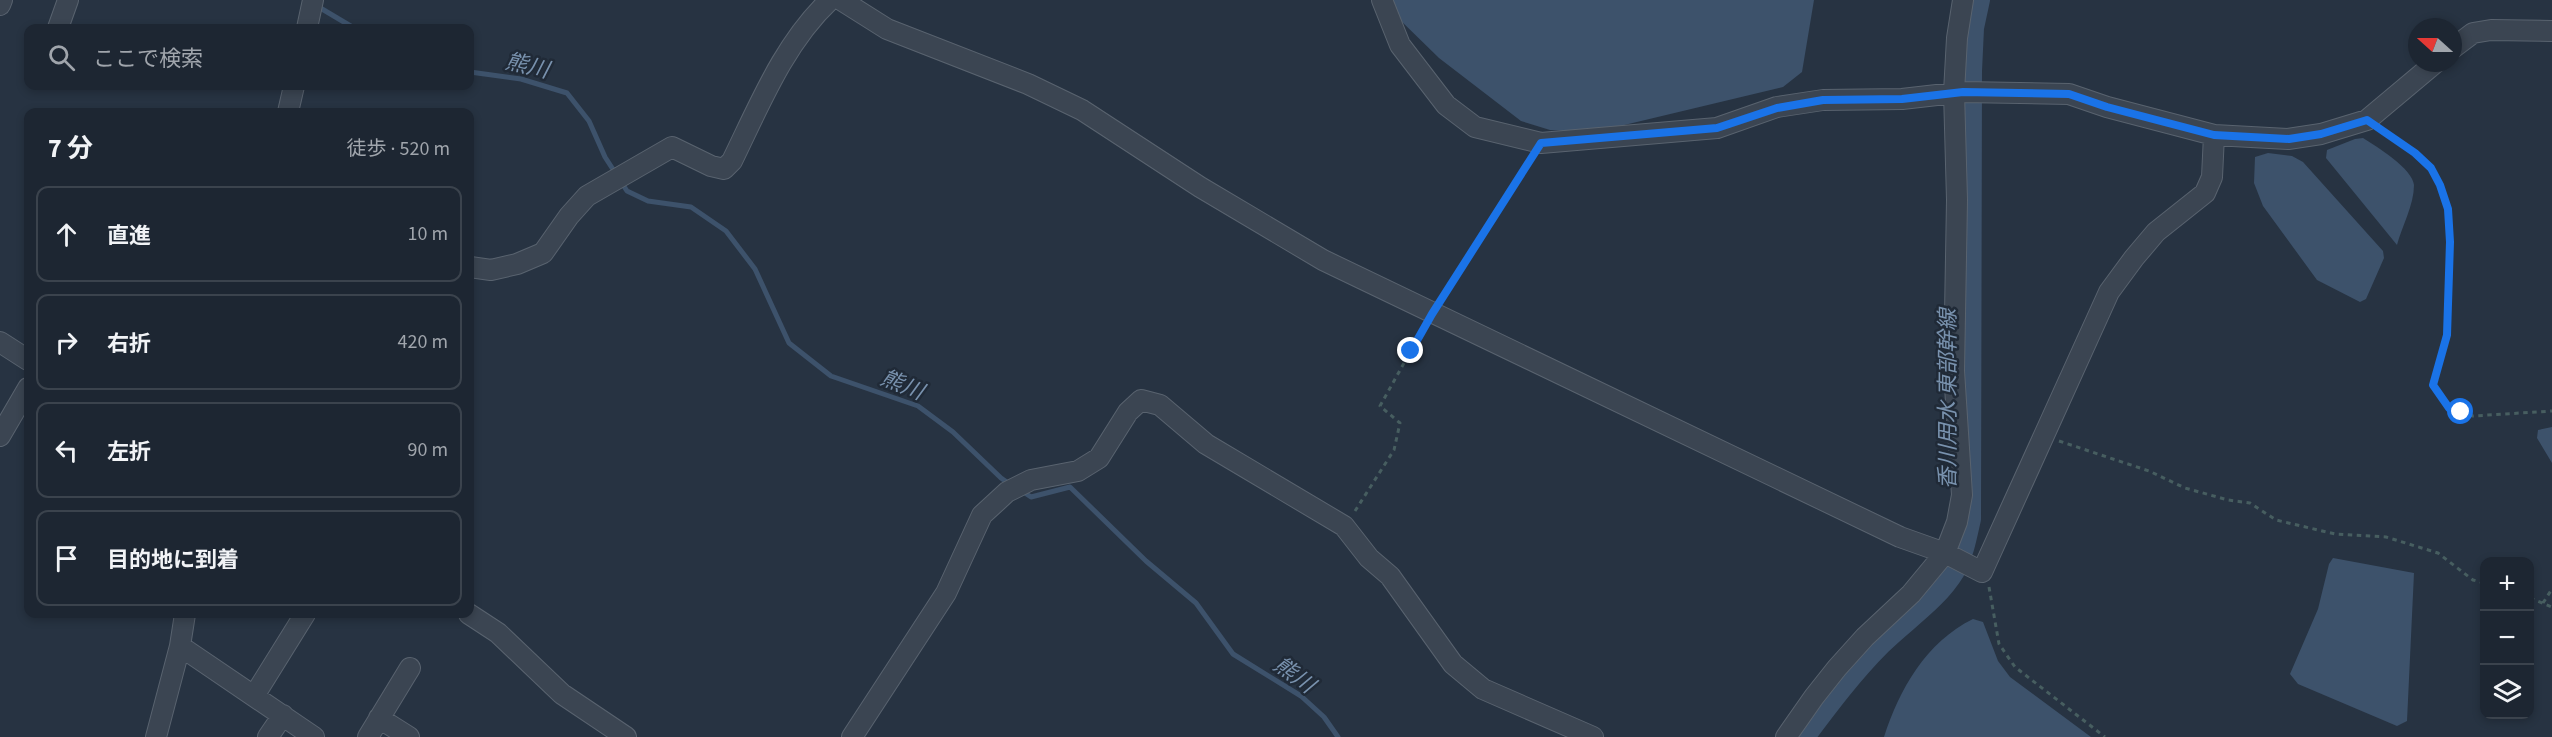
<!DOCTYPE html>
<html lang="ja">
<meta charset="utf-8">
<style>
:root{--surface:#1d2632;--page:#252e3a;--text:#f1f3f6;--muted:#a0a5ac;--line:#3b434d}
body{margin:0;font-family:"Source Sans 3","Noto Sans JP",sans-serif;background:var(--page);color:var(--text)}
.controls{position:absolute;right:18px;bottom:18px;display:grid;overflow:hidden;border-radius:12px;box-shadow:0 3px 9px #0003}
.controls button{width:54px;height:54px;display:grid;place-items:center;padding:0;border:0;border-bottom:2px solid var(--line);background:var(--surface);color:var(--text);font:30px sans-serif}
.compass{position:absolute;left:2408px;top:18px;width:54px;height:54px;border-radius:50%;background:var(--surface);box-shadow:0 3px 9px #0003;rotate:291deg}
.stop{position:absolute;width:18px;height:18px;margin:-14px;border:4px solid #1a73e8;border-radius:50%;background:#fff}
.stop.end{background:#1a73e8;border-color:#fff;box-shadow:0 2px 6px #0008}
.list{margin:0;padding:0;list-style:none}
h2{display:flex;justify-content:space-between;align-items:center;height:78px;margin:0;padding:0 24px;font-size:26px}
h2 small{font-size:20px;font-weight:400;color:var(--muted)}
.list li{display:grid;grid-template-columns:39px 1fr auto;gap:18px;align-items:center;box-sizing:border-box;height:96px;margin:0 12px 12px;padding:0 12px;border:2px solid var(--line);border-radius:12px}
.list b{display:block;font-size:22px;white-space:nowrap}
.list em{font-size:20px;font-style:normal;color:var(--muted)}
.icon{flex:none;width:33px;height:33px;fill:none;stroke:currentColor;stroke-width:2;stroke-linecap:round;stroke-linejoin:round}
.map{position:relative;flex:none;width:2552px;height:737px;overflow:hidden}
.search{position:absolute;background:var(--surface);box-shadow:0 3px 9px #0003;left:24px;top:24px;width:450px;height:66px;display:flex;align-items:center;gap:15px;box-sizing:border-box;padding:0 21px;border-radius:12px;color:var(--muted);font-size:22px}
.panel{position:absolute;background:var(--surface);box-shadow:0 3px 9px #0003;left:24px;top:108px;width:450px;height:510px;border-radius:12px}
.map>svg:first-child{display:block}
.water{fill:#3d526b}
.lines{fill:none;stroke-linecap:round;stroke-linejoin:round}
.stream{stroke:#3d526b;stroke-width:5}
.canal{stroke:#3d526b;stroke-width:20}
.minor-casing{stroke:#59636f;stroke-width:22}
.path{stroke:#475e60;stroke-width:3;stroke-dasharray:4.5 4.5;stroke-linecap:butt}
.minor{stroke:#3b4552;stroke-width:20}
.route{stroke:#1a73e8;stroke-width:8}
.labels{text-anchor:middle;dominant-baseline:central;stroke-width:5;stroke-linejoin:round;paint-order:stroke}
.water-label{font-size:22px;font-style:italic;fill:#7992ae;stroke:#202a37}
</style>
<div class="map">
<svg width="2552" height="737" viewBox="0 0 2552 737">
<rect width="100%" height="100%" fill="#273342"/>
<path class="water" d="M1390,0h424l-12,72 -19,15 -188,45 -45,-2 -29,-9 -82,-63 -42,-41z
M2363,138c13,8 50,31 51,47 0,20 -12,41 -17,60l-71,-87 1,-8 28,-11z
M2268,153l24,3 11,6 80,89 1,7 -18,41 -6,3 -43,-22 -54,-74 -9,-23 1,-26z
M2552,427v36l-15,-25 1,-8z
M2333,558l81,15 -7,148 -10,5 -99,-42 -8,-10 28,-65 11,-45z
M1973,619l10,3 15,39 12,16 81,60h-207c15,-47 42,-95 89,-118z"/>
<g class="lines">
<path class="stream" d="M317,6l37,22
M470,72l51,7 46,14 22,28 16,36 22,34 21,10 43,6 35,24 29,38 34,74 42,33 87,30 35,26 48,46 10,7
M1022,491l9,6 39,-10 76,74 50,42 37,51 68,42 23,21 14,20"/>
<path class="canal" d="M1805,737c24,-32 48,-64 76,-92 24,-24 56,-44 74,-74 9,-17 12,-34 16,-52l1,-448 2,-43 6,-28"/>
<defs>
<path id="minor" d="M841,0l46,29 141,55 54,26 118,77 123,73 577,277 45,16 37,19 127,-280 25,-34 22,-26 49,-39 7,-16 2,-42
M1382,0l18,45 46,60 29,22 66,16 176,-15 60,-21 46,-7 79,-1 61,-7 106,2 38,13 107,28 74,4 33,-5 46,-14 68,-57
M0,5l2,-5
M58,28l10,-28
M307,28l6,-28
M2453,48l20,-15 18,-3 61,1
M288,112l6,-26
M470,267l21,3 26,-6 26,-11 26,-37 18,-20 85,-49 39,19 13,3 8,-8c27,-55 52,-118 98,-161
M0,342l28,18
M0,436l28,-48
M469,614l29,19 64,61 64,43
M180,646l134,91
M254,696l51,-82
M379,718l30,19
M156,737l24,-91 5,-32
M268,737l15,-22
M368,737l42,-69
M852,737l94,-144 36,-78 25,-23 24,-12 47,-9 21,-13 29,-46 13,-12 19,5 46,39 138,82 25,32 21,18 63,88 30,25 110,48
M1786,737l28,-40 23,-29 28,-31 46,-43 34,-41 12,-31 5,-27 -8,-124 3,-171 -3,-108 3,-54 6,-38"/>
</defs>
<use href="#minor" class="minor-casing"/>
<path class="path" d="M2383,131c16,11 36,21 48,37 25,32 21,128 16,168 -2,17 -9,33 -14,49l16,23 24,8 79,-5
M1442,298l89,-139
M2059,441l90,30 36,17 43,12 22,3 26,17 59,14 51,3 52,16 35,27 11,3
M1355,511l39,-61 6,-27 -20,-17 43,-77
M1989,587l10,57 16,23 90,70
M2530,598l22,9
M2543,603l9,-14"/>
<use href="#minor" class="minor"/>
</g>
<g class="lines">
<path class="route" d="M1411,351l21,-37 109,-171 176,-15 60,-20 46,-8 79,-1 61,-7 106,2 38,13 107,28 75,4 32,-5 46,-14 48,33 16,15 9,17 8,24 2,33 -3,93 -14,50 16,23 12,4"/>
</g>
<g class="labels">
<g class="water-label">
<text transform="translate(527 66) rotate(13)">熊川</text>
<text transform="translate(902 385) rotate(22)">熊川</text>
<text transform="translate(1948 399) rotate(-90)">香川用水 東部幹線</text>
<text transform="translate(1294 675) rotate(36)">熊川</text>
</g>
</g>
</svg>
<div class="controls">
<button>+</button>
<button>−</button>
<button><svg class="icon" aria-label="layers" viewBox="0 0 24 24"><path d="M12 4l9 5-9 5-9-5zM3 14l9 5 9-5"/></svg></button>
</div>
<svg class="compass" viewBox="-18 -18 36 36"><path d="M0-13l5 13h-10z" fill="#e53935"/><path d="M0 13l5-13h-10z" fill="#a0a5ac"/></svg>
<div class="stop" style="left:2461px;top:412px"></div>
<div class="stop end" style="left:1411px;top:351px"></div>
<div class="search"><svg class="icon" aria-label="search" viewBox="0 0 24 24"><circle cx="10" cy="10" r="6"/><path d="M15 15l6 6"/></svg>ここで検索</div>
<section class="panel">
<h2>7 分<small>徒歩 · 520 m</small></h2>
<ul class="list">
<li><svg class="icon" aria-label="ahead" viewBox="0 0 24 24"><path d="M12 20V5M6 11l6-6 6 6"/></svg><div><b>直進</b></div><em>10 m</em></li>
<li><svg class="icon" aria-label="right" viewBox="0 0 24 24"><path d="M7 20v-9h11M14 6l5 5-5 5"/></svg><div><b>右折</b></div><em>420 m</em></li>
<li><svg class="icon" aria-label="left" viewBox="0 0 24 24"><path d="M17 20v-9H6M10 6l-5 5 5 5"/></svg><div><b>左折</b></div><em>90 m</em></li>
<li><svg class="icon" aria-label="arrive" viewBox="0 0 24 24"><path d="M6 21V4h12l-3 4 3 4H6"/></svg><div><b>目的地に到着</b></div></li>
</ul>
</section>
</div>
